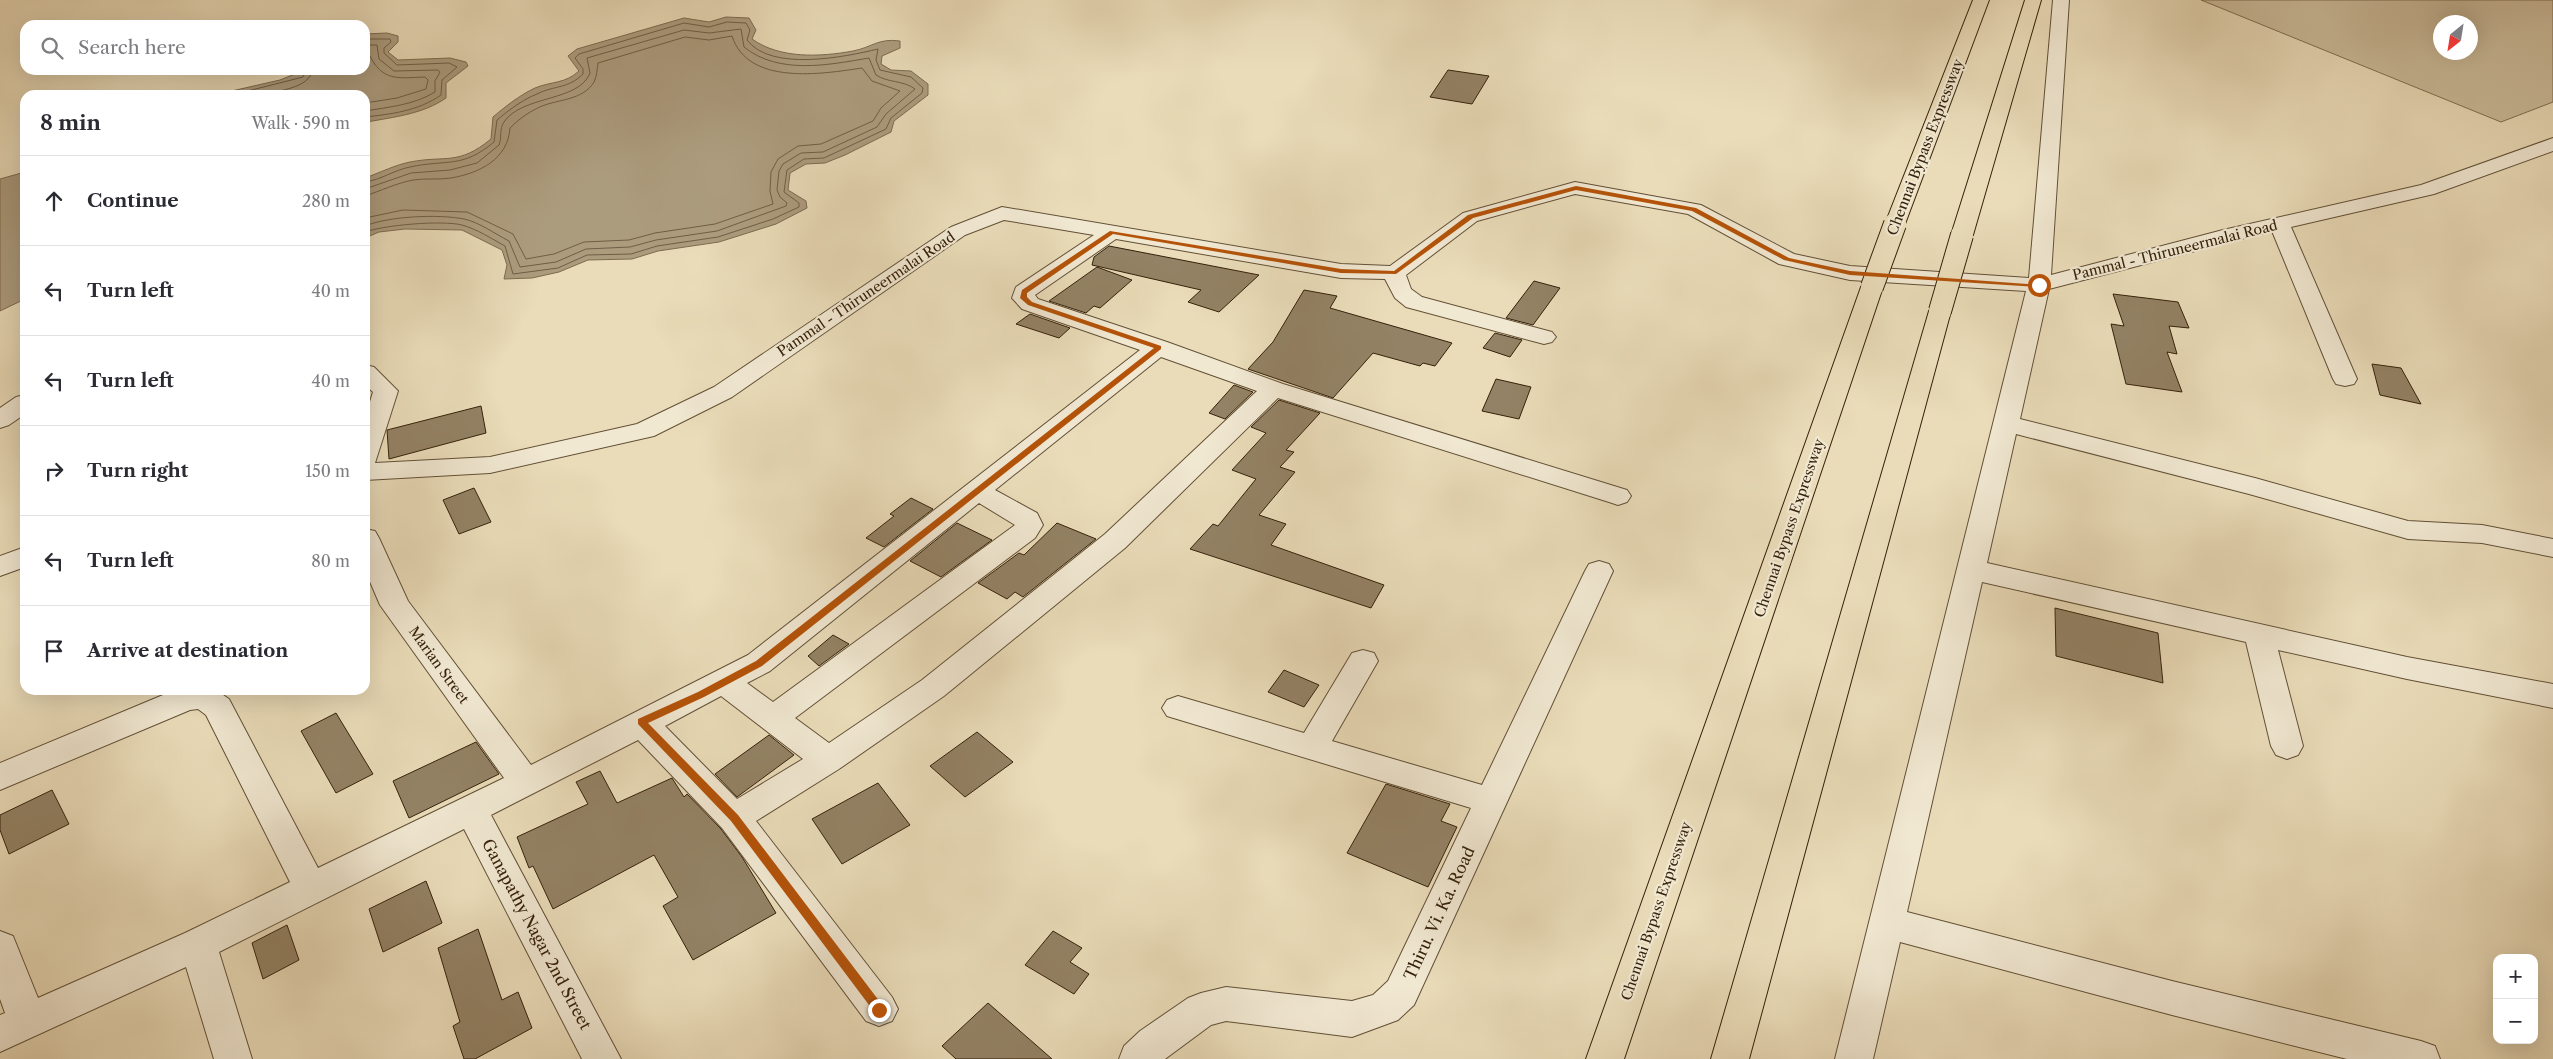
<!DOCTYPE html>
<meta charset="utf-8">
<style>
:root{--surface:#fff;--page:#f7f7f7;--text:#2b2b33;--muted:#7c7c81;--line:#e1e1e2}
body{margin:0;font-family:"Libre Caslon Text",serif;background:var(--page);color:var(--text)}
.controls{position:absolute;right:15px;bottom:15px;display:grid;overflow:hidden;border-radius:10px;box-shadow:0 5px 20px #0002}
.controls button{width:45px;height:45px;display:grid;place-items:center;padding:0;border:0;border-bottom:1px solid var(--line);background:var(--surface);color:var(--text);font:25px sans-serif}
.compass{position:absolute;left:2433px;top:15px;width:45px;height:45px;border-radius:50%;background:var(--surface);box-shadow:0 5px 20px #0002;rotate:210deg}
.stop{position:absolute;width:15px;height:15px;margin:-11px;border:4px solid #b45309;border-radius:50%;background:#fff}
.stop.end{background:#b45309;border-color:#fff;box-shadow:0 1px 5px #0008}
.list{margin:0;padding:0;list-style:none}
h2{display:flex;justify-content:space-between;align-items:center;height:65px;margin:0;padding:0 20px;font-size:21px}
h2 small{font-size:16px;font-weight:400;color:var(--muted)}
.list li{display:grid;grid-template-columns:32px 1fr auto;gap:15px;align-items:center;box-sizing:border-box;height:90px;padding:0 20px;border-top:1px solid var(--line)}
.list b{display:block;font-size:19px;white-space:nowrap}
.list em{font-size:16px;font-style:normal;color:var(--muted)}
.icon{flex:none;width:28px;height:28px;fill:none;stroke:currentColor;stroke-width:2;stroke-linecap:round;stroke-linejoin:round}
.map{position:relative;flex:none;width:2553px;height:1059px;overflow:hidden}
.search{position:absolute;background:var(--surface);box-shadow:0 5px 20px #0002;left:20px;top:20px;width:350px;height:55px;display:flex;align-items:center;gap:12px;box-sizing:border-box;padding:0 18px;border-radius:15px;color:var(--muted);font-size:19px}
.panel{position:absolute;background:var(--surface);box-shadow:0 5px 20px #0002;left:20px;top:90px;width:350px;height:605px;border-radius:15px}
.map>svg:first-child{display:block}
.green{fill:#cbbc9b;stroke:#806e52;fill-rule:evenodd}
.water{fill:#ac9c7e;stroke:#7c6b50}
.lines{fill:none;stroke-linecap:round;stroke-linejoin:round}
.shore{stroke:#705e44;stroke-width:1}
.building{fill:#938265;stroke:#35210a}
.minor-casing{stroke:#625036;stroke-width:2}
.highway-casing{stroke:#35210a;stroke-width:2}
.minor{fill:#f1e8d2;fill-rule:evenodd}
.highway{fill:#eadcb9;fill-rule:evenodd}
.highway-bridge-casing{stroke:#35210a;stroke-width:24;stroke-linecap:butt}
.highway-bridge{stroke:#eadcb9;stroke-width:22}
.route{fill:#b45309}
.labels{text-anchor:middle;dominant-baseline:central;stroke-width:4.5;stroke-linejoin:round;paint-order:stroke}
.street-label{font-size:14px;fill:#35210a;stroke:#f1e8d2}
.near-street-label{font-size:16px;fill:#35210a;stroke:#f1e8d2}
</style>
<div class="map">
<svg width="2553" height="1059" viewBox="0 0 2553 1059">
<rect width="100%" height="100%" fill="#eadcb9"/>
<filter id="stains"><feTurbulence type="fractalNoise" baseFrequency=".004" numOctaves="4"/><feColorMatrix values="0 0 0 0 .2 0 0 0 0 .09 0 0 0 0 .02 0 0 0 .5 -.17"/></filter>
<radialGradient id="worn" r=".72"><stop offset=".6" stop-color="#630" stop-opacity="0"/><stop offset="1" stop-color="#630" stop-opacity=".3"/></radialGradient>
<path class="green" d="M2201,0h352v102l-52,20zM2440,22h30v30h-30z"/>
<path class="water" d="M726,17l23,1 7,12 -4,9c28,20 68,18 101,12 20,-4 25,-13 47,-10v7l-18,8 -1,8 10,6 20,1 17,13v11l-34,26 -3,11 -46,23 -20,8 -19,1 -16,9 -2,17 18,11 1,7 -31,16 -57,18 -61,9 -26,8 -44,1 -29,12 -27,6 -28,1 3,-14 -5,-15 -40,-20 -57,-1 -26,3 -14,6v-60c14,-5 30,-13 45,-16 36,-7 48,4 81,-23l2,-22c13,-11 27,-22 42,-29 17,-7 30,-4 44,-17l-11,-15 9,-7 107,-31 25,4z
M387,33l11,3v6l-10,10 10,8 52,-2 16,4 2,4 -22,17v15c-23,16 -52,19 -79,24l-2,-27h-151l66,-15 25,-10h60v-36z
M25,172v127l-25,12v-132z"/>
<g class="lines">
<path class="shore" d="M365,39h25l1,3 -7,6v5l13,12 52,-2 8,4 -15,13 -1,15c-23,16 -49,19 -76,22
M365,45h12l2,14 15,12 44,-1 2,2 -5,9v11c-21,13 -46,15 -70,19
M365,53l4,1c13,28 29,24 56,23l3,3 -2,9 -29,9 -32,5
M232,95l71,-18 3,-7
M262,95c17,-5 46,-6 51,-25
M365,182c16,-2 29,-12 45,-15 36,-8 52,2 84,-25l3,-22c12,-10 25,-20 40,-26 18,-9 31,-5 46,-20v-5l-8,-11 4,-4 105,-31 25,4 18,-5 19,1 4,7 -3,10c24,32 98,17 131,9l-2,11 4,10 31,7 12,11 -1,5 -31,25 -5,11 -62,29 -20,1 -17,11 -3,22 15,11v4l-26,12 -55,18 -61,9 -26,8 -44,1 -29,13 -45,6 -8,-28c-13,-7 -28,-17 -43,-21 -20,-5 -78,0 -97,7
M365,189l46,-16 39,-3 27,-7 22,-18c3,-7 0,-16 5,-23 18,-27 75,-20 86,-49l-3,-15 97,-28 25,3 32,-4 3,18c35,28 84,18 125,11l7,17c12,8 27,5 39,14l-29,25 -9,13 -54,25 -22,1 -18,11 -4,7 -2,19 3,7 7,6 -1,3 -69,25 -61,9 -26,7 -44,2 -30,13 -36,5 -11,-26c-14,-7 -30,-19 -45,-22 -25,-5 -75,-3 -99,7
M365,196c15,-5 32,-13 48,-16 12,-2 26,0 38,-2 29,-5 57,-19 59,-50 9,-9 20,-17 32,-22 18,-7 41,-6 52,-24 3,-6 3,-13 4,-19l87,-26 24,3 23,-4c16,50 90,38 130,32l10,13 28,10 -19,17 -8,13 -52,23 -23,2 -20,13 -7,13 -1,19 3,13 -58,20 -60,9 -26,7 -45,2 -30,12 -28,5 -13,-25 -46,-22 -64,-2 -38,8"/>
</g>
<path class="building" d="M1448,70l41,6 -17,28 -42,-7z
M1109,246l150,29 -40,37 -31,-10 13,-12 -109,-25 2,-8z
M1097,267l35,13 -32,28 -6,-2 -8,7 -37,-12z
M1534,281l26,7 -27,37 -27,-7z
M1304,290l33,6 -7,12 122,35 -17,23 -12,-3 -3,3 -47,-13 -40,45 -85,-29 25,-27z
M2113,294l65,8 11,26 -20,-2 8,28 -10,-2 15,40 -56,-8 -15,-60 13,2z
M1030,314l40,14 -11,10 -43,-14z
M1495,333l27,7 -12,17 -27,-9z
M2372,364l29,4 20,36 -41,-9z
M1496,379l35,8 -12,32 -37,-8z
M1234,385l19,7 -28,27 -16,-6z
M1279,400l41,13 -34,37 8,2 -14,15 15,5 -36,43 27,9 -15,21 113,40 -13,23 -181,-59 23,-25 5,2 38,-47 -24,-9 34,-37 -15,-6z
M481,406l5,27 -97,26 -2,-29z
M474,488l17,34 -32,12 -16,-34z
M911,498l22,11 -49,38 -18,-9 28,-22 -4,-2z
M957,523l35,17 -51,37 -31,-16z
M1057,523l39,16 -73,58 -8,-5 -8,7 -29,-16 41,-30 5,2z
M2055,608l103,25 5,50 -107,-27z
M833,635l16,9 -30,22 -11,-10z
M1284,670l35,15 -15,22 -36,-15z
M336,713l37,61 -37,19 -35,-62z
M977,732l36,30 -48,35 -35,-31z
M769,735l25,20 -57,42 -22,-23z
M476,742l23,32 -90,44 -16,-37z
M600,771l17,32 55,-25 12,19 3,-3 34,35 21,28 34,56 -83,47 -30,-54 15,-9 -24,-42 -101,54 -20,-43 -4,2 -12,-31 71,-33 -12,-22z
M878,783l32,42 -68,39 -30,-45z
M1386,784l64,20 -9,17 16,6 -29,60 -81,-34z
M52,790l17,34 -60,30 -9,-24v-15z
M426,881l16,42 -59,29 -14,-43z
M287,925l12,35 -36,19 -11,-36z
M478,929l24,71 16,-8 14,36 -57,31h-11l-11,-33 7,-4 -22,-74z
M1053,931l29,17 -12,14 19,12 -15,20 -49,-29z
M988,1003l64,56h-96l-14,-13z"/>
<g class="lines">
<defs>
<path id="minor" d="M2053,0h16l-18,275 172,-45 198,-45 132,-47v13l-119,43 -143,33 66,152 -3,5 -9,2 -9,-2 -3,-5 -61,-148 -223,58 -29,130 235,59 153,43 74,4 71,14v18l-71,-14 -74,-4 -159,-45 -233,-60 -29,129 420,94 146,27v24l-146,-29 -129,-29 25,96 -5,9 -11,4 -11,-4 -5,-9 -25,-104 -264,-60 -75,330 265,69 249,60 14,5 5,13h-93l-175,-44 -272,-73 -27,117h-38l191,-768 -176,-11 -71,-16 -91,-50 -113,-20 -98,27 -71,54 5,14 11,8 130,35 4,5 -4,5 -8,2 -138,-37 -11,-9 -10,-19 -44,-1 -225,-39 -81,56 3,4 129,43 116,42 344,106 4,6 -4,6 -9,3 -9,-3 -331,-104 -153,150 -181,148 -105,73 -83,52 136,176 6,12 -6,12 -13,5 -13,-5 -144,-193 -84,-88 -147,75 130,244h-39l-118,-230 -245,123 33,107h-38l-28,-92 -186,85v-37l5,-2 -5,-14v-68l13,5 25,62 147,-65 105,-51 -84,-167 -8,-6 -8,1 -190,80v-27l175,-73h41l13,9 89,169 186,-90 -124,-173 -15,-35v-41l10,2 4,7 29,63 123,164 217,-110 392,-305 -118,-41 -10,-11 4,-11 78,-52 -90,-15 -39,15 -233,162 -78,39 -164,37 -125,7v-62l8,-26 -8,-7v-20l9,2 24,24 -23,72 115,-6 147,-33 77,-37 237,-160 51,-20 339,57 49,2 73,-53 112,-31 126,23 93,49 56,12 179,12zM1161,357l96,34 -152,143 -183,146 -93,63 -34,-25 240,-180 8,-13 -6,-12 -42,-23zM979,503l36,22 -242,177 -26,-19 23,-12zM721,696l82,63 -66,40 -72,-73z
M25,395v19l-16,11 -9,3v-20l16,-11z
M25,547v20l-25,9v-20z
M1599,561l10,3 4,7 -199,434 -16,15 -46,17 -126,-16 -15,4 -46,34h-46l5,-13 16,-15 48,-33 13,-5 25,-6 126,14 21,-6 15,-14 83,-173 -304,-92 -5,-8 5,-8 11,-4 126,37 48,-80 11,-3 11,3 4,8 -46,80 150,44 103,-214 4,-7z"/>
<path id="highway" d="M1973,0h16l-84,224 -3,4 -7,2 -7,-2 -3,-4z
M2025,0h16l-68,235 -4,4 -7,2 -7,-2 -4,-4z
M1872,280l8,2 3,5 -259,772h-38l275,-772 3,-5z
M1940,304l8,2 3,5 -202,748h-38l218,-748 3,-5z"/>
</defs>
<use href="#minor" class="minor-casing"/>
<use href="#highway" class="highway-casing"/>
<use href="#minor" class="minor"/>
<use href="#highway" class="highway"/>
<defs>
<path id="highway-bridge" d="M1872,287l23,-63
M1940,311l22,-76"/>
</defs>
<use href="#highway-bridge" class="highway-bridge-casing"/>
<use href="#highway-bridge" class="highway-bridge"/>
</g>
<path class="route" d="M1576,186l120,22 93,50 61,13 192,14 -3,2 -189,-12 -66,-15 -92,-49 -116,-21 -103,28 -77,56 -55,-1 -228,-39 -86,59v4l5,5 129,44v3l-399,317 -58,31 -56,26 90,92 145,191v7h-8l-144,-192 -93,-97v-5l60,-27 58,-31 398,-313 -126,-43 -8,-7 2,-8 88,-59 231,38 53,2 74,-56z"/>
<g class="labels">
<g class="street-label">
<text transform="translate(1925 147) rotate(-69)">Chennai Bypass Expressway</text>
<text transform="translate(2175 250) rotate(-14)">Pammal - Thiruneermalai Road</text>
<text transform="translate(866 294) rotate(-34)">Pammal - Thiruneermalai Road</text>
<text transform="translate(1789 528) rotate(-71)">Chennai Bypass Expressway</text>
<text transform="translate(439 665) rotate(54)">Marian Street</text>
<text transform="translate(1656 911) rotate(-71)">Chennai Bypass Expressway</text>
</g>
<g class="near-street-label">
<text transform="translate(1439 913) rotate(-65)">Thiru. Vi. Ka. Road</text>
<text transform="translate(537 934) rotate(62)">Ganapathy Nagar 2nd Street</text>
</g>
</g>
<rect width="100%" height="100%" filter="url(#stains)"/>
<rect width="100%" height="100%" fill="url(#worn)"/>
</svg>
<div class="controls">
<button>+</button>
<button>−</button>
</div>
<svg class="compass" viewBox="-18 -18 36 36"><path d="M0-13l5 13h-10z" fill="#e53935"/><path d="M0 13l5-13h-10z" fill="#7c7c81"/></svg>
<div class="stop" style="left:2039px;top:285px"></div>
<div class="stop end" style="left:879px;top:1010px"></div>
<div class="search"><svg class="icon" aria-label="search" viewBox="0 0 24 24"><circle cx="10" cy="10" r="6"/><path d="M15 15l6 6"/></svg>Search here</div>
<section class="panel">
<h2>8 min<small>Walk · 590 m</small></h2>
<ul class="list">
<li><svg class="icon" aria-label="ahead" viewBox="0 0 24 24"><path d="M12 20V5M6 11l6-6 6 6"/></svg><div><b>Continue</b></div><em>280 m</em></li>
<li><svg class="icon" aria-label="left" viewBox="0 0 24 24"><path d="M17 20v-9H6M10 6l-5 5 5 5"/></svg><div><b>Turn left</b></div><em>40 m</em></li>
<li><svg class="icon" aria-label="left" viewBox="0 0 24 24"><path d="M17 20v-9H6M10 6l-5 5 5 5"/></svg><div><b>Turn left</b></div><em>40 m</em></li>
<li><svg class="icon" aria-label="right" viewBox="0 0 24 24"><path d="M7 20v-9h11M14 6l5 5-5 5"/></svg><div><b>Turn right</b></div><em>150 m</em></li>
<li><svg class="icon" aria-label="left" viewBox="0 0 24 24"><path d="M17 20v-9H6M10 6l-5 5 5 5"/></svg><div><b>Turn left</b></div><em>80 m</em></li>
<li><svg class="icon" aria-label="arrive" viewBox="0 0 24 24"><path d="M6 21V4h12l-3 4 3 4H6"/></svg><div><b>Arrive at destination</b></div></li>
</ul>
</section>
</div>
